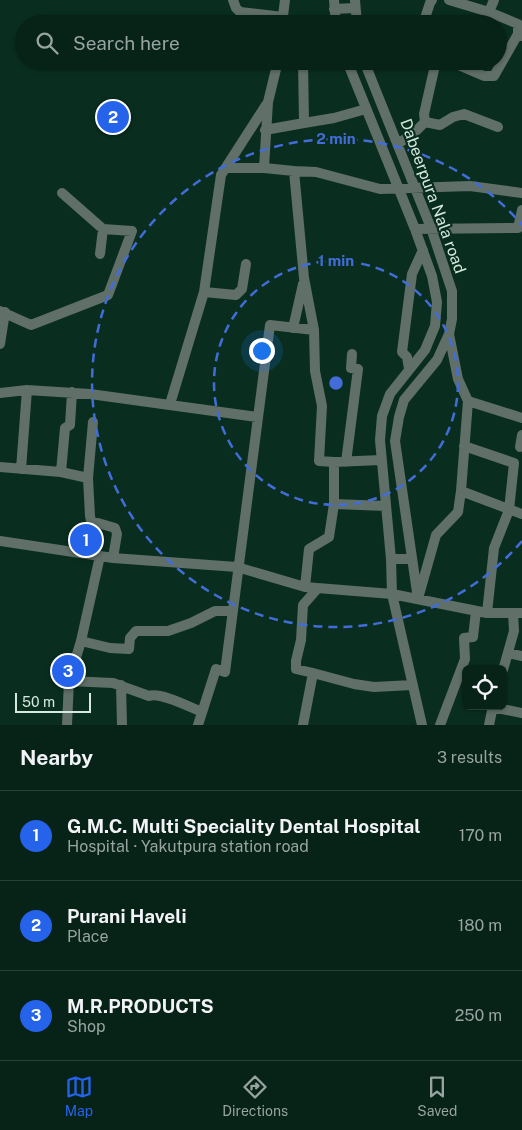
<!DOCTYPE html>
<meta charset="utf-8">
<style>
:root{--surface:#072217;--page:#102a20;--text:#f1f3f6;--muted:#98a4a1;--line:#283f36;--accent:#2563eb}
body{margin:0;font-family:"Public Sans",sans-serif;background:var(--page);color:var(--text)}
.controls{position:absolute;right:15px;bottom:15px;display:grid;overflow:hidden;border-radius:8px;box-shadow:0 1px 4px #0004}
.controls button{width:45px;height:45px;display:grid;place-items:center;padding:0;border:0;border-bottom:1px solid var(--line);background:var(--surface);color:var(--text);font:25px sans-serif}
.scale{position:absolute;left:15px;bottom:12px;width:76px;box-sizing:border-box;padding-left:5px;border:2px solid #d6e9df;border-top:0;font-size:14px;line-height:18px;white-space:nowrap;color:#d6e9df;-webkit-text-stroke:4px #092e1f;paint-order:stroke}
.you{position:absolute;left:261px;top:350px;width:18px;height:18px;margin:-12px;border:4px solid #fff;border-radius:50%;background:#1a73e8;box-shadow:0 0 0 8px #1a73e833}
.badge{display:grid;place-items:center;width:32px;height:32px;border-radius:50%;background:var(--accent);color:#fff;font-size:16px;font-weight:700}
.pin{position:absolute;translate:-50% -50%;border:2px solid #fff;box-shadow:0 1px 5px #0006}
.list{margin:0;padding:0;list-style:none}
h2{display:flex;justify-content:space-between;align-items:center;height:65px;margin:0;padding:0 20px;font-size:21px}
h2 small{font-size:16px;font-weight:400;color:var(--muted)}
.list li{display:grid;grid-template-columns:32px 1fr auto;gap:15px;align-items:center;box-sizing:border-box;height:90px;padding:0 20px;border-top:1px solid var(--line)}
.list b{display:block;font-size:19px;white-space:nowrap}
.list p{margin:0;font-size:16px;white-space:nowrap;color:var(--muted)}
.list em{font-size:16px;font-style:normal;color:var(--muted)}
.icon{flex:none;width:28px;height:28px;fill:none;stroke:currentColor;stroke-width:2;stroke-linecap:round;stroke-linejoin:round}
.map{position:relative;flex:none;width:522px;height:725px;overflow:hidden}
.search{position:absolute;background:var(--surface);box-shadow:0 1px 4px #0004;left:15px;right:15px;top:15px;height:55px;display:flex;align-items:center;gap:12px;box-sizing:border-box;padding:0 18px;border-radius:28px;color:var(--muted);font-size:19px}
.sheet{height:335px;background:var(--surface)}
nav{display:flex;justify-content:space-around;align-items:center;box-sizing:border-box;height:70px;border-top:1px solid var(--line);background:var(--surface);font-size:14px;color:var(--muted)}
nav a{display:grid;justify-items:center;gap:2px}
nav .on{color:var(--accent)}
.map>svg:first-child{display:block}
.lines{fill:none;stroke-linecap:round;stroke-linejoin:round}
.minor{stroke:#606f67;stroke-width:10}
.ring{fill:none;stroke:#426dd9;stroke-width:2.5;stroke-dasharray:9 6}
.labels{text-anchor:middle;dominant-baseline:central;stroke-width:4.5;stroke-linejoin:round;paint-order:stroke}
.street-label{font-size:16px;fill:#d6e9df;stroke:#092e1f}
.centre{fill:#426dd9;stroke:#092e1f;stroke-width:2.5}
.ring-label{font-size:15px;text-anchor:middle;font-weight:bold;fill:#426dd9;stroke:#092e1f;stroke-width:4.5;stroke-linejoin:round;paint-order:stroke}
</style>
<div class="map">
<svg width="522" height="725" viewBox="0 0 522 725">
<rect width="100%" height="100%" fill="#092e1f"/>
<g class="lines">
<path class="minor" d="M233,0l3,8 4,4 43,5
M334,0l2,24
M355,0l2,24
M449,0l40,12 29,12v10l4,2
M334,9l21,-1
M489,12l5,-12
M282,24l3,-24
M423,24l7,-21 2,-3
M278,61l-10,41 -4,66 30,3 10,107 10,52 1,41 7,35 -3,55 15,1 47,-2
M347,61l68,168 17,47 5,26 -2,24 -10,24 -35,44 -8,22 -2,24 11,119 1,35 30,131
M364,61l67,167 21,63v28l-3,15 -12,26 -33,40 -5,17 -4,24 23,158
M449,61l35,15h10l24,-42
M425,122l15,3 13,-8 11,-3 34,13
M304,123l30,-5 32,-9
M265,130l39,-7 -1,-62
M398,144l19,-14 8,-8 -1,-8 12,-53
M226,168h38
M294,171l22,1 64,17 90,-3 52,7
M415,229l103,-1 4,-18
M100,254l3,-25
M204,292l32,3 6,-6 4,-25
M0,311l31,14 77,-30 24,-64 -29,-2 -41,-36
M293,328l10,-44
M0,344l5,-32
M409,369l-2,-12 -5,-5 10,-78 11,-24
M0,393l27,-3 63,4 167,23
M468,401l54,17
M170,404l34,-112 17,-117 45,-70
M93,422l-5,56 2,38 1,5 24,7 2,6 -4,24
M464,446l50,17 -5,47 -15,38 -7,65
M520,447l2,-12
M346,462l12,-93 -7,-1 1,-14
M0,467l61,5 27,6
M21,469l6,-79
M61,472l4,-44 5,-3 2,-33
M461,491l61,23
M334,504l52,2
M0,541l113,17 124,9 68,20 87,7 95,19h35
M391,559h20
M305,587l4,-38 20,-12 5,-33v-42
M419,595l17,-60 22,-23 3,-21 7,-90 -10,-22 -9,-45
M81,641l29,7 19,1 1,-11 6,-7h32l23,-8 24,-12h17
M508,653l14,3
M503,670l11,-39 -1,-18
M313,673l41,11 20,3 38,-2
M69,681l44,2 36,13c12,-4 40,11 53,16
M121,685l1,40
M492,707l30,6
M67,725l2,-44 12,-40 19,-85
M198,725l18,-56 9,3 45,-347 44,5
M303,725l10,-52 -17,-4v-8l5,-21 2,-35 15,-17
M440,725l25,-66 -1,-21 9,-1 3,-26
M489,725l4,-19"/>
</g>
<g class="ring">
<circle cx="336" cy="383" r="122"/>
<path d="M522 541A244 244 0 1 1 522 225"/>
</g>
<g class="labels">
<g class="street-label">
<text transform="translate(433 196) rotate(70)">Dabeerpura Nala road</text>
</g>
</g>
<circle cx="336" cy="383" r="8" class="centre"/>
<g class="ring-label">
<text x="336" y="144">2 min</text>
<text x="336" y="266">1 min</text>
</g>
</svg>
<div class="controls">
<button><svg class="icon" aria-label="locate" viewBox="0 0 24 24"><circle cx="12" cy="12" r="6"/><path d="M12 2v4M12 18v4M2 12h4M18 12h4"/></svg></button>
</div>
<div class="scale">50 m</div>
<div class="you"></div>
<div class="pin badge" style="left:86px;top:540px">1</div>
<div class="pin badge" style="left:113px;top:117px">2</div>
<div class="pin badge" style="left:68px;top:671px">3</div>
<div class="search"><svg class="icon" aria-label="search" viewBox="0 0 24 24"><circle cx="10" cy="10" r="6"/><path d="M15 15l6 6"/></svg>Search here</div>
</div>
<section class="sheet">
<h2>Nearby<small>3 results</small></h2>
<ul class="list">
<li><span class="badge">1</span><div><b>G.M.C. Multi Speciality Dental Hospital</b><p>Hospital · Yakutpura station road</p></div><em>170 m</em></li>
<li><span class="badge">2</span><div><b>Purani Haveli</b><p>Place</p></div><em>180 m</em></li>
<li><span class="badge">3</span><div><b>M.R.PRODUCTS</b><p>Shop</p></div><em>250 m</em></li>
</ul>
</section>
<nav>
<a class="on"><svg class="icon" aria-label="map" viewBox="0 0 24 24"><path d="M3 6l6-2 6 2 6-2v14l-6 2-6-2-6 2zM9 4v14M15 6v14"/></svg>Map</a>
<a><svg class="icon" aria-label="directions" viewBox="0 0 24 24"><path d="M12 3l9 9-9 9-9-9zM9 14v-3h6M13 9l2 2-2 2"/></svg>Directions</a>
<a><svg class="icon" aria-label="saved" viewBox="0 0 24 24"><path d="M7 4h10v16l-5-4-5 4z"/></svg>Saved</a>
</nav>
